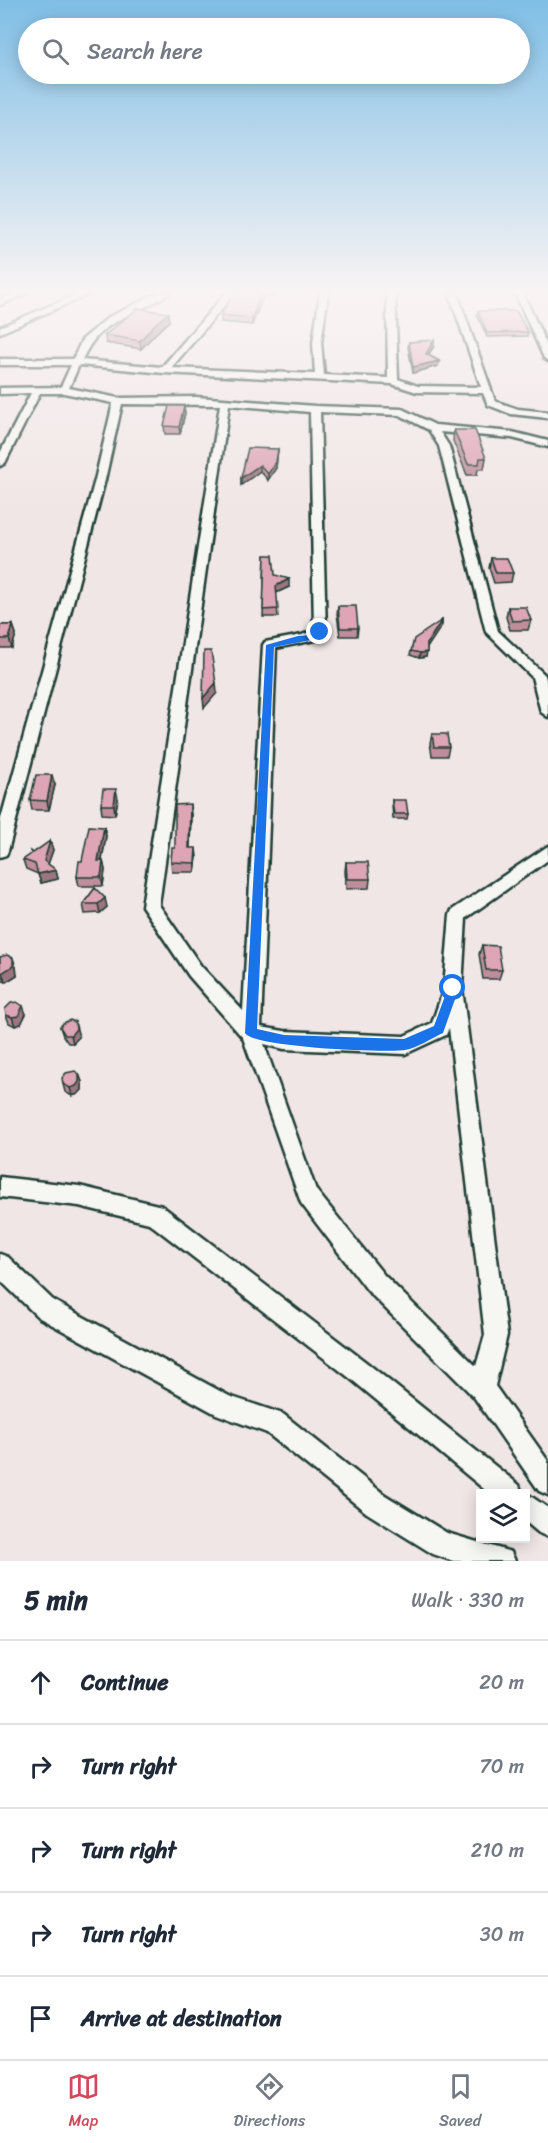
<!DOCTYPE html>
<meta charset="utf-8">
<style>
:root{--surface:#fff;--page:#f6f6f7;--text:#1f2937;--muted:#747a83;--line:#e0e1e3;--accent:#d1495b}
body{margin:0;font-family:Sriracha,sans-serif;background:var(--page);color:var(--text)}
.controls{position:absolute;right:18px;bottom:18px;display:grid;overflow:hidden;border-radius:0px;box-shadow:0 3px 15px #0003}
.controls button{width:54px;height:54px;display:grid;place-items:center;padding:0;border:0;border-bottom:2px solid var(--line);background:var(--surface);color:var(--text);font:30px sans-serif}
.stop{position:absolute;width:18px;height:18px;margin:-14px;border:4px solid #1a73e8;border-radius:50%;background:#fff}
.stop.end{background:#1a73e8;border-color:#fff;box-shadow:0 2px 6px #0008}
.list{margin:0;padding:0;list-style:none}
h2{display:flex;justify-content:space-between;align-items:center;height:78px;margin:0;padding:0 24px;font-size:26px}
h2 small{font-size:20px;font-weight:400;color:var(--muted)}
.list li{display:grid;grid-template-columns:39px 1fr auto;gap:18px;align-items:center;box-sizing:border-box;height:84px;padding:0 24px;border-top:2px solid var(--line)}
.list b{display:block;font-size:22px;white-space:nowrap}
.list em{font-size:20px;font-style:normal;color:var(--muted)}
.icon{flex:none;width:33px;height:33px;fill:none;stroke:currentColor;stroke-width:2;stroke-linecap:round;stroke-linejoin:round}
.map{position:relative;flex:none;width:548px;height:1561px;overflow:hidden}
.search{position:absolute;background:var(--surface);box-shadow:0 3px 15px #0003;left:18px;right:18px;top:18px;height:66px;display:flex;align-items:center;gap:15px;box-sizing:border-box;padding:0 21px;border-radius:33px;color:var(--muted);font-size:22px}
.sheet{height:498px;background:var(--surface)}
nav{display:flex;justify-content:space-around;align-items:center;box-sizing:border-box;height:84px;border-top:2px solid var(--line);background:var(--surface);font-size:16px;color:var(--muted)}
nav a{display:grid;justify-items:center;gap:3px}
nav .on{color:var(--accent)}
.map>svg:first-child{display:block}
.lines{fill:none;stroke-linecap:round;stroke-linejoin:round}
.minor-casing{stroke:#1f3d34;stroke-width:5}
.minor{fill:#f6f6f2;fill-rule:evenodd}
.wall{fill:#be8e9d;stroke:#1f3d34;stroke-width:1.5}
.shaded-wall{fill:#9b747f;stroke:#1f3d34;stroke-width:1.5}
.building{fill:#dda5b6;stroke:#1f3d34;stroke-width:1.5}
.route{fill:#1a73e8}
</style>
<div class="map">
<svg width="548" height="1561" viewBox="0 0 548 1561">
<rect width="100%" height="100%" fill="#f1e6e6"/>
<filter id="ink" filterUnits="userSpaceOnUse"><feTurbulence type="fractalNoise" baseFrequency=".0167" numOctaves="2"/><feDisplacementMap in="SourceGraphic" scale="12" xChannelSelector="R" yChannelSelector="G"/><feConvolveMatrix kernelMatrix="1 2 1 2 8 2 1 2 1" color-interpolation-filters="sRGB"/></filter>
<g filter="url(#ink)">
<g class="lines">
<defs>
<path id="minor" d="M16,293h12l-28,12v-5z
M80,293h12l-92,40v-6z
M158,293h11c-34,24 -69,24 -87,67l80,7 64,-74h9l-64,75 144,6 -2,-31 7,-50h8l-7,50 3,32 64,3 -1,-85h8l3,86 20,7 63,1 -32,-94h8l38,108 23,8 30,3v6l-37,-4 -23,-9 -5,-12 -66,-1 -25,-8 -228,-11 -85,-8 -10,23 49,10 78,-1 119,9 87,3 33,16 77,7 36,9v6l-36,-9 -72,-6 9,14 49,185 47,44 3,12v30l-7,-5 -9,-35 -46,-45 -47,-186 -10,-16 -29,-15 -80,-3 6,220 -11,8 -39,8 -15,379 23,4 120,5 28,-13 12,-35 6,-73 2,-5 96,-64v14l-82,58 -4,70 45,347 -12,51 53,75v34l-9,-4 -65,-94 -106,-106 -67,-88 -58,-165 -54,-62 -47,-70 78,-501 -98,-1 -17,76 -97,371 -2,4 -6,2v-35l95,-342 18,-77 -49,-10h-24l-35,70 -5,3v-13l31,-60 -31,1v-6l61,-1 10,-22h-71v-6h73l9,-19 27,-23zM229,405l81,7 4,218 -12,5 -37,7 -2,3 -20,366 -42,-45 -42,-61zM449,1028l36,307 -9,31 -92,-91 -68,-85 -52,-146 20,5 121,5 41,-19z
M515,293h8l25,55v13l-4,-3z
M0,1177l79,9 83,20 205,157 152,122 3,9h-32l-139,-115 -202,-156 -70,-17 -79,-9z
M0,1254l8,3 46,44 175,95 54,18 102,81 62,38 64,19 4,9h-62l-20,-7 -66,-41 -100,-80 -51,-19 -178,-97 -38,-37z
M526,1493l22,15v29l-9,-4 -13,-11z"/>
</defs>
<use href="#minor" class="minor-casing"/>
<use href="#minor" class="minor"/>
</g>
<path class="wall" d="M234,293h43l-2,4h-12l-11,28 -31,-3v-7z
M478,311l50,21 -1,4 -40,1 -10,-22z
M169,321l-16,15 -12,13 -35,-6 -1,-8z
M409,342l25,4 -6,9 11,6 -1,5 -25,7 -5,-26z
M185,413l-5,21h-15l-1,-8z
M454,430l32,28 -2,11h-6l-1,6h-10l-14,-34z
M278,449l-2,19 -8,12 -8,-9 -19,14v-7z
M265,555l10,20 14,12 -13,6 2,24h-15z
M491,558l22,15 -2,9 -17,1 -5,-15z
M338,606l20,22 -1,8h-17l-3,-22z
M508,607l23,13 -3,10h-18l-4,-13z
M442,620v5l-15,22 -1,10 -7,1 -9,-3 1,-4z
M0,625h13l3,9 -4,14h-12z
M432,734l17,13 -2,9h-15l-2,-13z
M55,785l-6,25h-17l-2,-10z
M118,799l-3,16 -13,-1 -1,-9z
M392,800l16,14 -1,5h-14l-1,-14z
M191,814l-1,34 7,9 -2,15h-23l-1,-10 4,-14z
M104,827l2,9 -4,25h1l2,9 -2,16h-24l-2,-9 5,-16z
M50,841l3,9 -5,14 8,6 2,9 -17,4 -3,-9 -12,-5 -3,-9z
M346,862l24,17 -1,9 -23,1 -1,-18z
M95,888l12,19 -7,6 -15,1 -2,-10z
M482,945l20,25 -3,9h-16l-4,-25z
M0,957l16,10 1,8 -11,7 -6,-2z
M26,1014l-5,10 -6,2 -6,-3 -3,-8z
M60,1027l19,10 -6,6h-5l-5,-7z
M79,1074l3,8v8l-4,4 -6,2 -7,-4 -2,-8z"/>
<path class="shaded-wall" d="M261,293h2v4l-11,28v-7z
M168,313l1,8 -16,15 -12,13 -1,-8 12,-14z
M434,340v6l-9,14 1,-6z
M439,361l-1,5 -25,7v-6z
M184,406l1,7 -5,21 -1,-7z
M278,449l-2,19 -8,12v-6z
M260,465v6l-19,14v-7z
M289,579v8l-13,6v-7z
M442,620v5l-15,23v-5z
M13,625l3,9 -4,14 -3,-9z
M427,652l-1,5 -7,1 1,-5z
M216,683l1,10 -13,15 -1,-10z
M52,775l3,10 -6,25 -2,-9z
M116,789l2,10 -3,16 -1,-10z
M190,804l1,10 -2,43v-9z
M104,827l2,9 -6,34 -2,-9z
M50,841l3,9 -7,20 -2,-9z
M196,848l1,9 -2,15v-9z
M103,861l2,9 -2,16 -2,-9z
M56,870l2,9 -17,4 -3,-9z
M105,898l2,9 -7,6 -2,-9z
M13,958l3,9 1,8 -11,7 -4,-9z
M23,1006l3,8 -5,10 -6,2 -3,-9z
M75,1022l4,15 -6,6 -2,-8z
M79,1074l3,8v8l-4,4 -6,2 -2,-8z"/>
<path class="building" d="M234,293h27l-9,25 -31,-3z
M138,308l30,5 -16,14 -12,14 -35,-6z
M478,311h38l12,21 -41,1z
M434,340l-8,14 13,7 -26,6 -4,-25z
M169,406h15l-5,21 -15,-1z
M454,430h21l11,28h-6l-1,6h-11z
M248,448l30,1 -2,13 -8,12 -8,-9 -19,13z
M265,555h8l2,20 14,4 -13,7 2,23 -15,1z
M491,558h16l6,15h-17z
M338,606h18l2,22h-18z
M508,607h18l5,13 -19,1z
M442,620l-15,23v9l-7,1 -9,-2 3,-12z
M0,625h13l-4,14h-9z
M204,651h7l5,32 -13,15z
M432,734h15l2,13h-15z
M36,775h16l-5,26 -17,-1z
M103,789h13l-2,16h-13z
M392,800h14l2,14h-14z
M190,804l-1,44h7l-1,15 -24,-1 1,-14h3v-43z
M89,826l15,1 -6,34h5l-2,16h-24l2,-16h3z
M50,841l-6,20 12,9 -18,4 -3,-10 -12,-4 8,-6 -1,-3 3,2z
M346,862h22l2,17h-23z
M95,888l10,10 -7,6h-15z
M482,945l16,1 4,24h-16z
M7,955l6,3v8l-11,7 -2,-1v-15z
M17,1002l6,4 -5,10 -6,1 -6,-2 -1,-6 6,-6z
M70,1020l5,2 1,7 -5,6h-6l-5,-8 3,-4z
M75,1071l4,3v8l-3,4 -6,2 -7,-4 -1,-6 4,-5z"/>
</g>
<linearGradient id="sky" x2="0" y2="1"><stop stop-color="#7fbee6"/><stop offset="0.57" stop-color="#f9f4f4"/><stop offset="1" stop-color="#f9f4f4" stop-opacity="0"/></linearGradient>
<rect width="548" height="512" fill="url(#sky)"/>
<path class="route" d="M320,630l4,2 -8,7 -42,8 -17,382 27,6 120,4 30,-13 15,-41h8l2,3 -16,45c-11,5 -26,15 -38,17 -20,3 -153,-3 -160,-17l21,-388 32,-9 13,-1z"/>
</svg>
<div class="controls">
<button><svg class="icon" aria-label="layers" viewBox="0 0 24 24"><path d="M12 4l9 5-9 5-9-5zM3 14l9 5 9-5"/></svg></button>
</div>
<div class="stop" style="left:453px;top:988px"></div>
<div class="stop end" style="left:320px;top:632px"></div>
<div class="search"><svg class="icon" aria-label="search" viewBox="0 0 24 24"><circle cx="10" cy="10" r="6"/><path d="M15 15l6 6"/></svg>Search here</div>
</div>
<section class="sheet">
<h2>5 min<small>Walk · 330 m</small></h2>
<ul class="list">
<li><svg class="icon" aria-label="ahead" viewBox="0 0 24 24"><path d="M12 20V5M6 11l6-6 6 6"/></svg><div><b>Continue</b></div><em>20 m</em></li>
<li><svg class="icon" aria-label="right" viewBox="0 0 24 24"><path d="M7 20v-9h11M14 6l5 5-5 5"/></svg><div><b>Turn right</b></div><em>70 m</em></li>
<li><svg class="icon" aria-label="right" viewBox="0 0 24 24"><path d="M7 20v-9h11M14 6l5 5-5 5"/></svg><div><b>Turn right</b></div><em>210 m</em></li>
<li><svg class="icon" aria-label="right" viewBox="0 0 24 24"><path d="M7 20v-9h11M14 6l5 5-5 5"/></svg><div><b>Turn right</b></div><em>30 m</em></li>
<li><svg class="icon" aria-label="arrive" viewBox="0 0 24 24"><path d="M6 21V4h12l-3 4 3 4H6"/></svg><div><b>Arrive at destination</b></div></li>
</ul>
</section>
<nav>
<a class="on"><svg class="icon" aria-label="map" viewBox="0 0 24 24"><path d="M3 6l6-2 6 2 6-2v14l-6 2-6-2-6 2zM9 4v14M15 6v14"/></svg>Map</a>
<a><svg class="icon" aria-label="directions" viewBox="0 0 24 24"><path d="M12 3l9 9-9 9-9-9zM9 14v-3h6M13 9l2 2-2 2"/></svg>Directions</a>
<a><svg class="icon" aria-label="saved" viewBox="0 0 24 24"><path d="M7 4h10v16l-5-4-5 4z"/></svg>Saved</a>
</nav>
